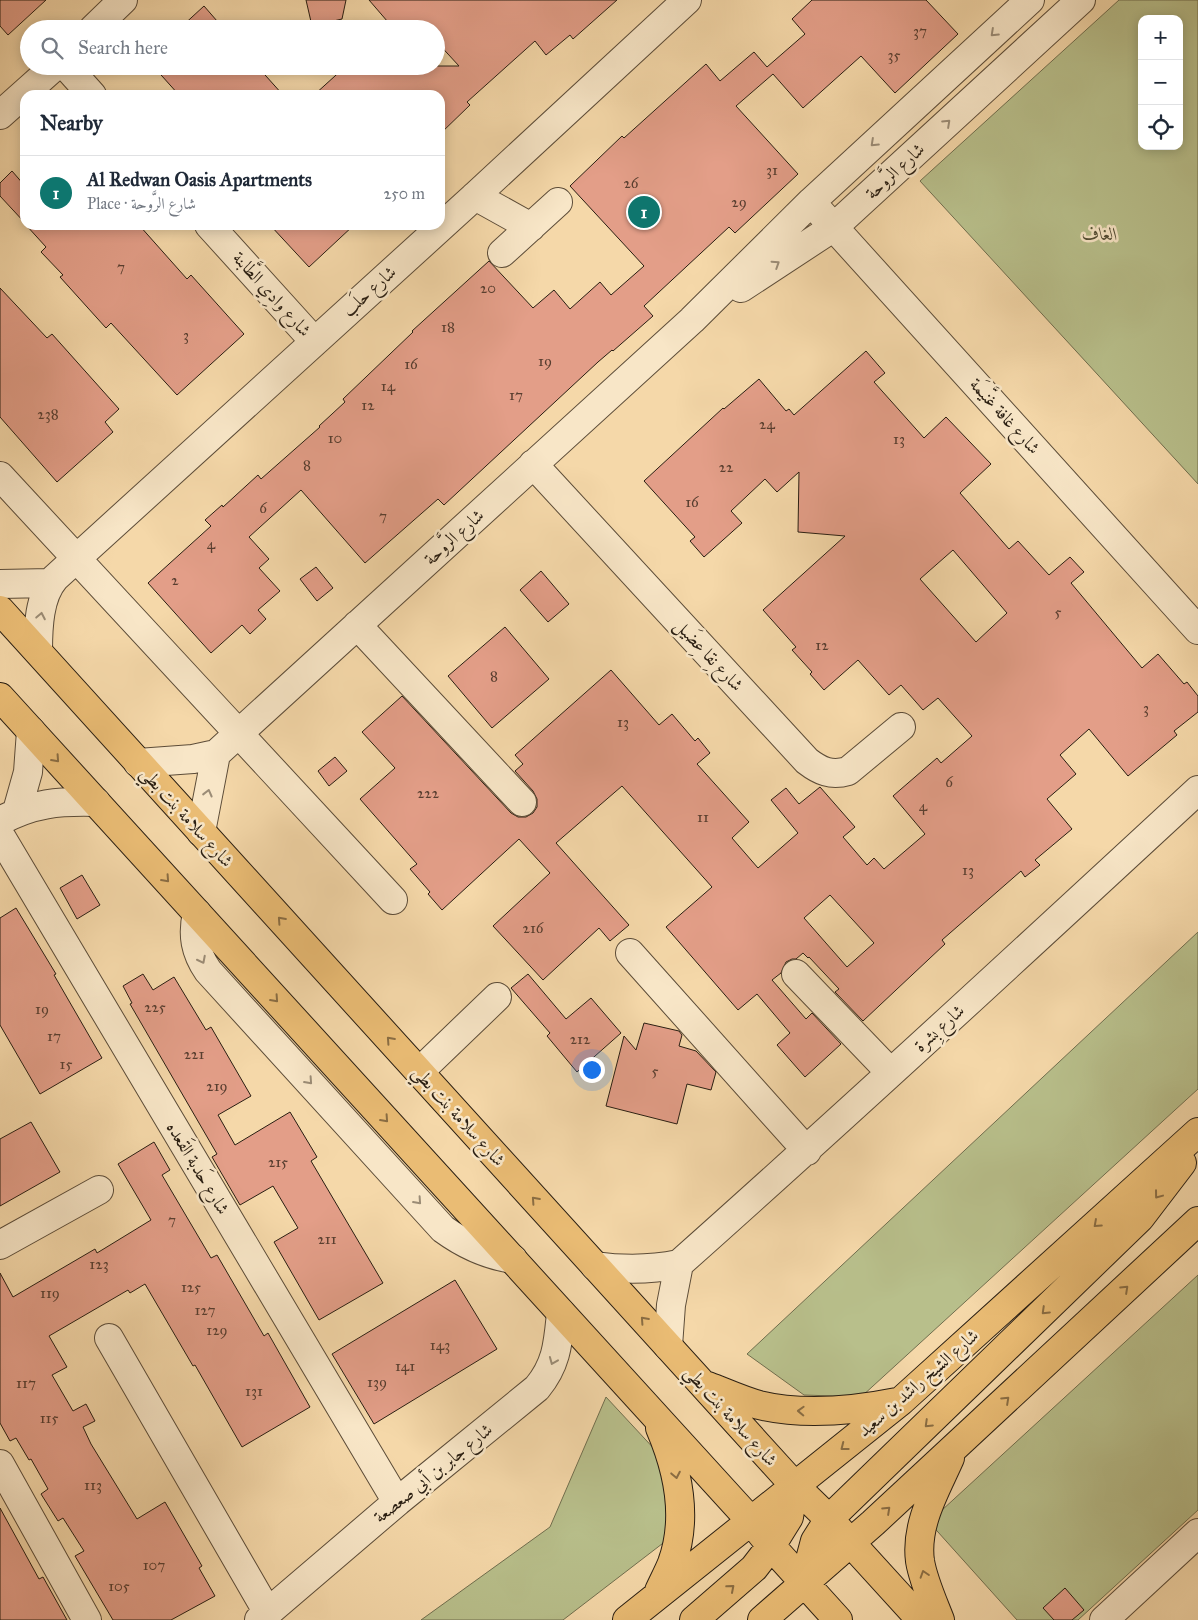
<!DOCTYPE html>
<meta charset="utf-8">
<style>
:root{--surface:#fff;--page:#f6f6f7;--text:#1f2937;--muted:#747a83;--line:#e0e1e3;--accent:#0f766e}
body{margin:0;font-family:"IM FELL Great Primer",Amiri,serif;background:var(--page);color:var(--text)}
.controls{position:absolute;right:15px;top:15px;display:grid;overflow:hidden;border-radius:10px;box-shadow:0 2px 12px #0003}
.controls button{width:45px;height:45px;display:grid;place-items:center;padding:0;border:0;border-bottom:1px solid var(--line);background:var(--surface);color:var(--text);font:25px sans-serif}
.you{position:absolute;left:591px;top:1069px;width:18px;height:18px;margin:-12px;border:4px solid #fff;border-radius:50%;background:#1a73e8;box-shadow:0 0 0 8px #1a73e833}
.badge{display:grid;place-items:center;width:32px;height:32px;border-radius:50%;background:var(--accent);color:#fff;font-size:16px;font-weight:700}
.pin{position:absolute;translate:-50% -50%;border:2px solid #fff;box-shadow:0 1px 5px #0006}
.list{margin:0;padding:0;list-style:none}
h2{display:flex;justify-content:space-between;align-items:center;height:65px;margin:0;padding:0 20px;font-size:21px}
h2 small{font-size:16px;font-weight:400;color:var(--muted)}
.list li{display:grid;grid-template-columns:32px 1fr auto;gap:15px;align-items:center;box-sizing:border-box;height:75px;padding:0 20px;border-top:1px solid var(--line)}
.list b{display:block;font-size:19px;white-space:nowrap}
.list p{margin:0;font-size:16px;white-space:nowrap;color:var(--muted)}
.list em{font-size:16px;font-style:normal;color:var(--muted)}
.icon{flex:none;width:28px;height:28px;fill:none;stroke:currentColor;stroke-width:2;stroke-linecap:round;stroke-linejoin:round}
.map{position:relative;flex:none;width:1198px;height:1620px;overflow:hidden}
.search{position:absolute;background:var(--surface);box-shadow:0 2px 12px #0003;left:20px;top:20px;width:425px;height:55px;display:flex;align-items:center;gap:12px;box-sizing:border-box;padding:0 18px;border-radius:28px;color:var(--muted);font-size:19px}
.panel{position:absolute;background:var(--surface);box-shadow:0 2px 12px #0003;left:20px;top:90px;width:425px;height:140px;border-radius:15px}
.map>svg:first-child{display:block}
.green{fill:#b8bf8b;stroke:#706e4e;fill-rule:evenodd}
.building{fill:#e39e88;stroke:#291e12;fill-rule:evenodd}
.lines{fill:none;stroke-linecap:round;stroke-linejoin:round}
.minor-casing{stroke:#5c4c38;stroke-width:30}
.major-casing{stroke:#291e12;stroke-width:30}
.minor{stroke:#f8e6c7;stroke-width:28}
.major{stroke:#eabc74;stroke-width:28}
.oneway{stroke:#9b8c76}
.oneway2{stroke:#8a6d43}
.labels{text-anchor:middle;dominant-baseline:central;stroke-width:5;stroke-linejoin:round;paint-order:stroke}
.number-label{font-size:15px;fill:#583e30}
.street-label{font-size:18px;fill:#291e12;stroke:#f8e6c7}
.park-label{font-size:18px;font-style:italic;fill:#544e36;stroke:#f8e6c7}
</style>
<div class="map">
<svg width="1198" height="1620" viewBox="0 0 1198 1620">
<rect width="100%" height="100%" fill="#f5d8a9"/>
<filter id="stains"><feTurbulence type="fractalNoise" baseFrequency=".004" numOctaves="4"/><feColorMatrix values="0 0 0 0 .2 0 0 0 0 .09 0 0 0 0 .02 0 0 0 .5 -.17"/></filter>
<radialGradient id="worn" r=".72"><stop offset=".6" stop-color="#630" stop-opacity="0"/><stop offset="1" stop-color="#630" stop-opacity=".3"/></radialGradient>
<path class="green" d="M1119,0h79v484l-278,-303zM1142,19h37v127h-37z
M1198,932v157l-337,308 -57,-2 -57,-41z
M1198,1275v235l-120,110h-61l-88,-98z
M606,1397l52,56 18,62 -5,22 -108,83h-142l129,-93z"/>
<path class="building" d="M0,0h46l-38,35 -8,-9z
M306,0h40l-4,19 -30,7z
M369,0h248l-44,39 -3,-4 -24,20 -11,-14 -68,61 3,3 -30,29v-39h-126l32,-29h113l-23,-25v-12h-42z
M812,0h114l32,34 -63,59 -34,-37 -58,52 -30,-34 -37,32 62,68 -63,59 -6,-6 -85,79 9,10 -40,35 -1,-1 -14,12 -154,143 -6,-6 -73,64 -64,-73 -52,47 20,22 -10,9 21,23 -22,19 8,9 -16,15 -8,-9 -31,28 -63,-70 63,-57 -6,-6 17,-15 1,2 35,-32 3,4 59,-52 -1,-1 26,-24 -2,-3 70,-67 -1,-1 77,-70 44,47 21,-18 16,19 30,-27 11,13 33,-29 -74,-80 52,-50 2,2 82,-74 14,17 34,-29 13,15 38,-33 -13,-15z
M204,6l20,23h-45z
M153,66h104l26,29h-104z
M12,171l13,15v37l-25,-27v-13z
M26,225h113l48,54 4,-4 53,59 -67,61 -66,-72 -5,5 -46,-51 3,-2 -22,-23 5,-5z
M270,225h84l-45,42z
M0,288l47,50 5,-4 67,75 -14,13 8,10 -56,50 -57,-65z
M866,351l19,22 -11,9 50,56 22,-21 45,47 -31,29 49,56 9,-8 31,34 21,-18 14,15 -13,11 71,85 16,-14 26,30 3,-2 11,14v16l-24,19 3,4 -49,41 -39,-47 -29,26 16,19 -29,25 25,30 -37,31 5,5 -15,12 -4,-6 -79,69 3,4 -82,77 -28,-29 4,-3 -30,-32 -1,1 -5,-5 -7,6h-4l-6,3 -5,11 -9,7 34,39 6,-6 29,31 -36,33 -28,-32 13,-12 -33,-39 -19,16 -72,-83 46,-40 -90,-101 -66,57 73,82 -19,16 -11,-13 -56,52 -50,-54 57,-53 -31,-34 -77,71 -14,-16 2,-2 -20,-23 7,-5 -57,-65 35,-31 -33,-36 40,-36 109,117 7,4h8l7,-4 4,-6v-8l-4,-8 -18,-20 8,-7 -8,-9 96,-85 48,55 13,-11 23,27 3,-3 12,15 -13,11 52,58 -17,16 26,30 40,-35 -27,-33 15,-12 13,16 21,-17 35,40 -12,10 24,28 7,-7 10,11 41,-35 -32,-38 44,-38 4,5 31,-27 -34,-38 -15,12 -22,-25 -12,10 -31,-35 -34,30 -14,-16 2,-2 -20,-22 4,-3 -33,-37 82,-74 -47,-4 1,-60 -22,20 -12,-13 -34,32 11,12 -38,34 -14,-16 5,-4 -51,-56 79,-73 1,1 35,-30 27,32 3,-2 5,6zM953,550l54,63 -31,29 -56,-63zM830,895l44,48 -27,24 -43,-49z
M316,567l17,21 -16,13 -17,-22z
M541,571l28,33 -21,18 -28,-32z
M505,627l44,52 -57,49 -44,-52z
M335,757l12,14 -18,15 -11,-15z
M82,875l18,30 -23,14 -17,-31z
M16,908l40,66 -2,1 48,83 -62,36 -40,-69v-107z
M143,974l10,16 21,-13 32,53 5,-3 40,69 -33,19 17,30 55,-33 27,45 -6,4 72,122 -64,37 -45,-78 24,-14 -25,-42 -33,19 -28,-48 5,-3 -87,-150 2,-1 -9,-17z
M528,974l38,45 25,-21 30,35 -44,39 -30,-36 3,-3 -39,-45z
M644,1023l35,8 3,4 -3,11 17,5 20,21 -5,18 -24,-6 -10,40 -71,-18 18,-70 12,14z
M31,1122l29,50 -60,34v-67z
M154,1142l16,28 -8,5 49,83 6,-3 47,81 4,-3 42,74 -68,40 -47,-82 -2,1 -48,-82 -15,9 -2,-3 -79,46 18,31 -15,8 21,36 13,-7 9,17 -12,6 8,17 46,75 28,-17 37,64 -3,2 16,28 -44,24h-58l-38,-64 9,-5 -21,-33 -5,3 -17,-27 7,-5 -17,-30 -2,1 -13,-22 -6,3 -10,-18v-150l13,24 82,-48 2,4 54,-33 -33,-56z
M455,1280l42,69 -123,75 -42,-70z
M0,1508l39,71 4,-2 24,43h-67z
M1065,1588l19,22 -12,10h-18l-11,-12z"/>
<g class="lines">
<defs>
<path id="minor" d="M93,29l30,-29
M66,66l26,29
M0,115l55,-49
M475,196l56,31
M811,202l387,428
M209,225l105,116
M502,253l56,-51
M741,288l93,-61 247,-227
M533,464l274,297c13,10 24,15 41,10l53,-44
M0,476l393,424
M0,584l50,-1
M357,625l165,177
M38,651c0,-23 1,-55 17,-73l420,-382 212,-196
M138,763l55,-4 23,-5 476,-434 119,-118 219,-202
M17,811l11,-39 3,-41
M0,821c33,-18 59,-20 96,-19
M201,832l15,-78
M0,835l397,667
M197,913c-5,22 -2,39 11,58l235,258c22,16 43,26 70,30
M630,953l177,198
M796,974l94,98
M419,1072l78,-75
M0,1245l99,-55
M595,1266c29,4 55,4 84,-2 175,-156 347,-315 519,-474
M109,1338l159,275
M668,1346l3,-41 8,-41
M0,1464l87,156
M259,1620l138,-118 140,-114c20,-24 21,-45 24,-75
M1104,1620l94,-87"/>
<path id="major" d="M0,610l794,875 35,34 92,101
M0,697l751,824 20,25 67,74
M708,1386c16,6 33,14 51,19 45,11 93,6 138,-3
M804,1582l11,-41 14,-22 311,-301 42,-55
M659,1591c4,-9 9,-18 13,-28 16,-44 6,-93 -12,-135
M627,1620l274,-219 297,-269
M694,1620l60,-52 17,-22 18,-29 5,-32
M762,1620l111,-97 325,-302
M940,1620c-7,-18 -17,-40 -20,-59 -5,-37 16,-71 30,-103"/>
</defs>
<use href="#minor" class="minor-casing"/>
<use href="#major" class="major-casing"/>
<use href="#minor" class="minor"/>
<use href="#major" class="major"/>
</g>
<defs><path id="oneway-chevron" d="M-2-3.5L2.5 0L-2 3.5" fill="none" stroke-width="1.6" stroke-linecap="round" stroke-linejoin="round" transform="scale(1.25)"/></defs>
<g class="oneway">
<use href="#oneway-chevron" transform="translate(994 33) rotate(137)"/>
<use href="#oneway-chevron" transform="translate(947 123) rotate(-43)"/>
<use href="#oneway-chevron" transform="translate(874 143) rotate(137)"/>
<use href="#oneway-chevron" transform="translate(776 264) rotate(-33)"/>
<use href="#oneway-chevron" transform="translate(41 616) rotate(-79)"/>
<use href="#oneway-chevron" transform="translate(208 793) rotate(-76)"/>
<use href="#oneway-chevron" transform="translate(202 960) rotate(63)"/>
<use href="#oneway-chevron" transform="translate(309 1081) rotate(48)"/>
<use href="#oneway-chevron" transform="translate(418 1201) rotate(48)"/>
<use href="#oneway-chevron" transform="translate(553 1361) rotate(112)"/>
</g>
<g class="oneway2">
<use href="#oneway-chevron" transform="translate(56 759) rotate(48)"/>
<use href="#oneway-chevron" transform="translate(166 879) rotate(48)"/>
<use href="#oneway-chevron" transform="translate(281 920) rotate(-132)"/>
<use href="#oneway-chevron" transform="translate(275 999) rotate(48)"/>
<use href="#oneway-chevron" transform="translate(390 1040) rotate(-132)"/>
<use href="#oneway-chevron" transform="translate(385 1119) rotate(48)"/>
<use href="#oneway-chevron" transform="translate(1158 1195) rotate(127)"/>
<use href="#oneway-chevron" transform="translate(535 1200) rotate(-132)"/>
<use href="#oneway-chevron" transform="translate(1097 1224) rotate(138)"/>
<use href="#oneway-chevron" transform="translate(1125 1289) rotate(-43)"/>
<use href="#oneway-chevron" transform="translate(1045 1311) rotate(136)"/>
<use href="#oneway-chevron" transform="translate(644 1320) rotate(-132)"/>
<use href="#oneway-chevron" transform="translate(1006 1400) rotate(-43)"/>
<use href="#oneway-chevron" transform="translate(801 1411) rotate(-178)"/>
<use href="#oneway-chevron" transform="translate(928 1424) rotate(136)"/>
<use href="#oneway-chevron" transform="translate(844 1447) rotate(142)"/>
<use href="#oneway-chevron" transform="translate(676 1475) rotate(79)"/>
<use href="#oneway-chevron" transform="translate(887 1510) rotate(-43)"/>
<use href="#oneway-chevron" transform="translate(924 1574) rotate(-108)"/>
<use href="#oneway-chevron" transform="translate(731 1588) rotate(-41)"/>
</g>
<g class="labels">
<g class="number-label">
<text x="920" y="31">37</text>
<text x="894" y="55">35</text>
<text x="772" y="170">31</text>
<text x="631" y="183">26</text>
<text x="739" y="202">29</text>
<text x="121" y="267">7</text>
<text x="488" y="288">20</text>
<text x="448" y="327">18</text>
<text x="186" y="335">3</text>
<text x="545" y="361">19</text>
<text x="411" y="364">16</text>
<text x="388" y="386">14</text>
<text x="516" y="395">17</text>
<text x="368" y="405">12</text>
<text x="48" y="414">238</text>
<text x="767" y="424">24</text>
<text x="335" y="438">10</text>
<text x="899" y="439">13</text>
<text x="307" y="465">8</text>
<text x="726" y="467">22</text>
<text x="692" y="502">16</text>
<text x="263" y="508">6</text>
<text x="383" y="516">7</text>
<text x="211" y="544">4</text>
<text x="175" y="580">2</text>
<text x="1058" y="612">5</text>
<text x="822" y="645">12</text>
<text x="494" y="676">8</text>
<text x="1146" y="708">3</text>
<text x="623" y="722">13</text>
<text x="949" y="782">6</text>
<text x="428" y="793">222</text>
<text x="923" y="806">4</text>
<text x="703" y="817">11</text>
<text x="968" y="870">13</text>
<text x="533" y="928">216</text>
<text x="155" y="1007">225</text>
<text x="42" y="1009">19</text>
<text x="54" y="1036">17</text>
<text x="580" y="1039">212</text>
<text x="194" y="1054">221</text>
<text x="66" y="1064">15</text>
<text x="655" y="1071">5</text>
<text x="217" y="1086">219</text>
<text x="278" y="1162">215</text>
<text x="172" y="1220">7</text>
<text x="327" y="1239">211</text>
<text x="99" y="1264">123</text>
<text x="191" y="1287">125</text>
<text x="50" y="1293">119</text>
<text x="205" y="1310">127</text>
<text x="217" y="1330">129</text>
<text x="440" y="1345">143</text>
<text x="405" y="1366">141</text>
<text x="377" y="1382">139</text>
<text x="26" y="1383">117</text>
<text x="254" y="1391">131</text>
<text x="49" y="1418">115</text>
<text x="93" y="1485">113</text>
<text x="154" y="1565">107</text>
<text x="119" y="1586">105</text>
</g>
<g class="street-label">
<text transform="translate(895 171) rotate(-43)">شارع الرَّوحة</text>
<text transform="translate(369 291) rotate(-42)">شارع حلَب</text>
<text transform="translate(272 294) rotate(48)">شارع وادِي الطَّابنة</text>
<text transform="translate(1005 416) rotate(48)">شارع غافة غنَّيمَة</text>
<text transform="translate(454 537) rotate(-42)">شارع الرَّوحة</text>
<text transform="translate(709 655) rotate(47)">شارع نِقا عِضَيل</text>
<text transform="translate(187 817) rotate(48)">شارع سلامة بنت بطي</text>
<text transform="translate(939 1028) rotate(-42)">شارع بِشرة</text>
<text transform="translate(459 1116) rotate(48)">شارع سلامة بنت بطي</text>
<text transform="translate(198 1168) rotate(59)">شارع حَدبة القَعده</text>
<text transform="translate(918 1383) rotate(-41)">شارع الشيخ راشد بن سعيد</text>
<text transform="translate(731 1416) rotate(48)">شارع سلامة بنت بطي</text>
<text transform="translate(433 1473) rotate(-39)">شارع جابر بن أبي صعصعة</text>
</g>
<g class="park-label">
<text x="1100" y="234">الغاف</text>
</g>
</g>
<rect width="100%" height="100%" filter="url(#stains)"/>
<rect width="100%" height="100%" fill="url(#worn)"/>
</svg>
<div class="controls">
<button>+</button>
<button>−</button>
<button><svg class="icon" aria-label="locate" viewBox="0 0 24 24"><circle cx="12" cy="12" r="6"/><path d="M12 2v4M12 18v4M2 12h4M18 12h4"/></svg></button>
</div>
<div class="you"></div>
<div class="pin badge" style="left:644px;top:212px">1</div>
<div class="search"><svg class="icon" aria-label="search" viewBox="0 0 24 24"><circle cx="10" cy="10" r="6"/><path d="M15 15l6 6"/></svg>Search here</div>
<section class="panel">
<h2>Nearby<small></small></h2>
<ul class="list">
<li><span class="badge">1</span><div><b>Al Redwan Oasis Apartments</b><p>Place · شارع الرَّوحة</p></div><em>250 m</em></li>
</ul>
</section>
</div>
